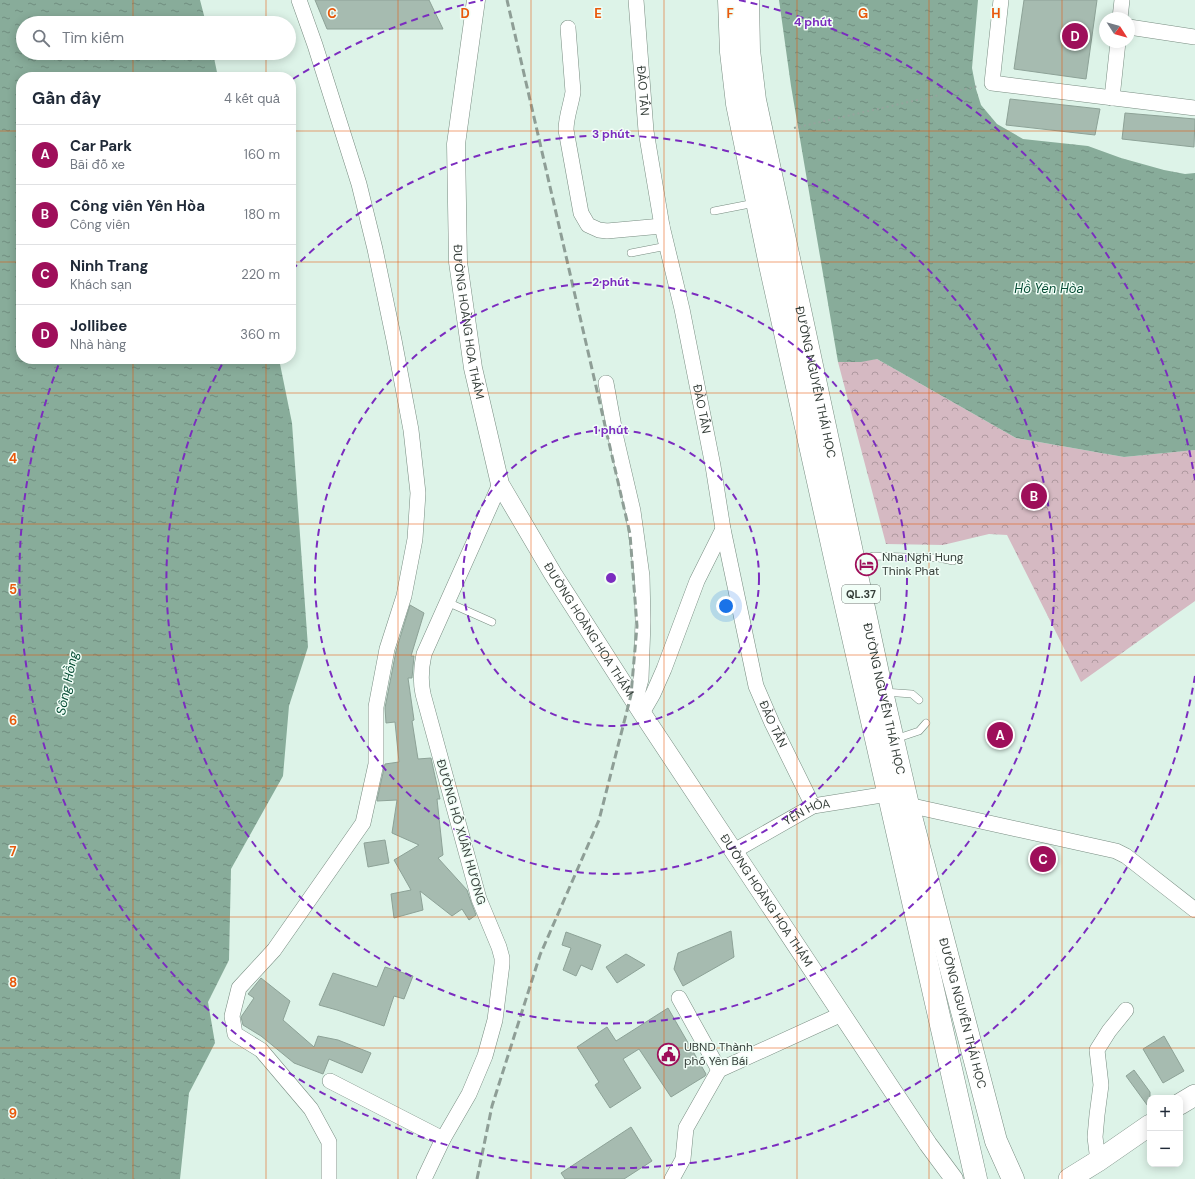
<!DOCTYPE html>
<html lang="vi">
<meta charset="utf-8">
<style>
:root{--surface:#fff;--page:#f6f6f7;--text:#1f2937;--muted:#747a83;--line:#e0e1e3;--accent:#9e0f5a}
body{margin:0;font-family:"DM Sans",sans-serif;background:var(--page);color:var(--text)}
.controls{position:absolute;right:12px;bottom:12px;display:grid;overflow:hidden;border-radius:8px;box-shadow:0 2px 10px #0003}
.controls button{width:36px;height:36px;display:grid;place-items:center;padding:0;border:0;border-bottom:1px solid var(--line);background:var(--surface);color:var(--text);font:20px sans-serif}
.compass{position:absolute;left:1099px;top:12px;width:36px;height:36px;border-radius:50%;background:var(--surface);box-shadow:0 2px 10px #0003;rotate:126deg}
.you{position:absolute;left:726px;top:606px;width:14px;height:14px;margin:-10px;border:3px solid #fff;border-radius:50%;background:#1a73e8;box-shadow:0 0 0 6px #1a73e833}
.badge{display:grid;place-items:center;width:26px;height:26px;border-radius:50%;background:var(--accent);color:#fff;font-size:13px;font-weight:700}
.pin{position:absolute;translate:-50% -50%;border:2px solid #fff;box-shadow:0 1px 4px #0006}
.list{margin:0;padding:0;list-style:none}
h2{display:flex;justify-content:space-between;align-items:center;height:52px;margin:0;padding:0 16px;font-size:17px}
h2 small{font-size:13px;font-weight:400;color:var(--muted)}
.list li{display:grid;grid-template-columns:26px 1fr auto;gap:12px;align-items:center;box-sizing:border-box;height:60px;padding:0 16px;border-top:1px solid var(--line)}
.list b{display:block;font-size:15px;white-space:nowrap}
.list p{margin:0;font-size:13px;white-space:nowrap;color:var(--muted)}
.list em{font-size:13px;font-style:normal;color:var(--muted)}
.icon{flex:none;width:22px;height:22px;fill:none;stroke:currentColor;stroke-width:2;stroke-linecap:round;stroke-linejoin:round}
.map{position:relative;flex:none;width:1195px;height:1179px;overflow:hidden}
.search{position:absolute;background:var(--surface);box-shadow:0 2px 10px #0003;left:16px;top:16px;width:280px;height:44px;display:flex;align-items:center;gap:10px;box-sizing:border-box;padding:0 14px;border-radius:22px;color:var(--muted);font-size:15px}
.panel{position:absolute;background:var(--surface);box-shadow:0 2px 10px #0003;left:16px;top:72px;width:280px;height:292px;border-radius:16px}
.map>svg:first-child{display:block}
.park{fill:url(#park-crowns)}
.water{fill:url(#water-ripples)}
.building{fill:#a6bbb0;stroke:#8da297}
.lines{fill:none;stroke-linecap:round;stroke-linejoin:round}
.service-casing{stroke:#788c81;stroke-width:8}
.minor-casing{stroke:#788c81;stroke-width:16}
.tertiary-casing{stroke:#788c81;stroke-width:19}
.secondary-casing{stroke:#788c81;stroke-width:22}
.primary-casing{stroke:#788c81;stroke-width:23}
.path{stroke:#95a59d;stroke-width:2;stroke-dasharray:2 3;stroke-linecap:butt}
.service{stroke:#fff;stroke-width:7}
.minor{stroke:#fff;stroke-width:15}
.tertiary{stroke:#fff;stroke-width:18}
.secondary{stroke:#fff;stroke-width:21}
.primary{stroke:#fff;stroke-width:22}
.rail{stroke:#8e9e96;stroke-width:3;stroke-dasharray:8 4;stroke-linecap:butt}
.grid{fill:none;stroke:#e8590c;stroke-width:1;stroke-opacity:0.55}
.ring{fill:none;stroke:#7b2cbf;stroke-width:2;stroke-dasharray:7 5}
.labels{text-anchor:middle;dominant-baseline:central;stroke-width:3;stroke-linejoin:round;paint-order:stroke}
.shield{fill:#f1fef7;stroke:#6e7873;stroke-width:1}
.shield-label{font-size:11px;font-weight:bold;fill:#363f3a}
.street-label{font-size:12px;fill:#363f3a;stroke:#f1fef7}
.poi-label{font-size:12px;fill:#363f3a;stroke:#f1fef7;text-anchor:start}
.water-label{font-size:13px;font-style:italic;fill:#054c34;stroke:#f1fef7}
.grid-label{font-size:13px;text-anchor:middle;font-weight:bold;fill:#e8590c;stroke:#f1fef7;stroke-width:3;stroke-linejoin:round;paint-order:stroke}
.centre{fill:#7b2cbf;stroke:#f1fef7;stroke-width:2}
.ring-label{font-size:12px;text-anchor:middle;font-weight:bold;fill:#7b2cbf;stroke:#f1fef7;stroke-width:3;stroke-linejoin:round;paint-order:stroke}
</style>
<div class="map">
<svg width="1195" height="1179" viewBox="0 0 1195 1179">
<defs>
<pattern id="park-crowns" width="20" height="18" patternUnits="userSpaceOnUse"><rect width="20" height="18" fill="#d5b9c2"/><path d="M2 6a3 3 0 1 1 6 0M12 15a3 3 0 1 1 6 0" fill="none" stroke="#ae989f"/></pattern>
<pattern id="water-ripples" width="26" height="14" patternUnits="userSpaceOnUse"><rect width="26" height="14" fill="#88ac9a"/><path d="M2 4q2-2 4 0t4 0M15 11q2-2 4 0t4 0" fill="none" stroke="#708d7f"/></pattern>
</defs>
<rect width="100%" height="100%" fill="#ddf3e8"/>
<path class="park" d="M877,359l139,79 108,19 71,-7v151l-114,81 -74,-147 -18,-1 -46,11 -57,-1 -48,-182z"/>
<path class="water" d="M0,0h200l6,23h-183v30h190l5,24h-197v282h258l13,64 16,224 -19,59 -6,70 -52,93 -2,91 -21,42 7,41 -26,50 -9,86h-180z
M779,0h199l-6,68 4,21 5,16 16,19 26,15 65,7 33,12 43,12 21,4 10,-1v277l-71,7 -108,-19 -139,-79 -16,3h-23l-47,-276z"/>
<path class="building" d="M315,0h114l14,29h-116z
M1024,0h73l-11,79 -72,-10z
M1010,99l90,10 -5,26 -89,-10z
M1125,113l70,6 -1,28 -72,-8z
M410,605l14,8 -13,43h3l-2,22h-4l6,42 -2,1 6,38 13,-1 9,41h-3l6,56 -5,3 29,32 4,12 5,13 -7,5 -7,-11 -10,7 -32,-25 3,19 -29,8 -3,-24 20,-4 -17,-30 25,-15 -27,-12 5,-33 -20,1v-1l8,-36 14,-2 -4,-40 -9,1 -1,-15 11,-57z
M385,840l4,23 -21,4 -4,-24z
M731,931l3,26 -51,29 -9,-17 4,-16z
M566,932l35,13 -9,25 -11,-5 -5,11 -13,-6 8,-22 -9,-3z
M626,954l19,11 -28,18 -11,-16z
M385,967l28,9 -9,23 -10,-3 -10,30 -47,-16 -18,-5 14,-32 44,14z
M261,978l29,23 -7,19 31,27 4,-11 20,4 33,13 -9,20 -33,-14 -6,15 -29,-11 -33,-27 -18,-11 -2,-8 13,-19 -6,-4z
M668,1008l38,66 -1,2 -34,21 -32,-48 -16,10 18,29 -31,20 -15,-23 4,-3 -22,-35 30,-20 9,14z
M1164,1036l20,35 -21,12 -20,-34z
M1134,1070l16,22v17l-24,-33z
M631,1127l21,34 -28,18h-59l-4,-6z"/>
<g class="lines">
<defs>
<path id="service" d="M714,211l41,-8
M631,253l36,-7
M856,561l17,-5 66,2 14,3
M447,602l45,20
M884,692l28,2 7,6
M895,739l24,-8 7,-8"/>
<g id="minor">
<path d="M299,0l16,45 44,139 16,65 19,91 17,90 7,63 -3,46 -11,57 -17,53 -11,58v57l-13,59 -89,127 -35,38 -7,28 3,18 26,16 50,59 18,33v37"/>
<path id="s1" d="M636,0l10,131 16,95 20,83 31,157 10,63 33,157 16,37 41,83"/>
<path d="M1001,0l-9,83 203,25"/>
<path d="M1120,18l2,-18"/>
<path d="M1129,27l66,10"/>
<path d="M568,28l5,64c-2,13 -7,25 -7,38l15,83 7,12 11,5 8,1 55,-5"/>
<path d="M1112,98l6,-56"/>
<path d="M606,383l10,55 17,73 9,65 1,45 -2,58 -6,23"/>
<path d="M642,713l11,-19 11,-25 33,-88 26,-52"/>
<path d="M908,805l208,46 10,5 69,54"/>
<path id="s2" d="M734,851l79,-45 75,-12"/>
<path d="M679,998l40,72"/>
<path d="M330,1081l113,58"/>
<path d="M1098,1161l-3,-24 2,-22 4,-30 -4,-35 12,-19 17,-21"/>
<path d="M424,1179l19,-40 26,-45 16,-38 10,-36 7,-56v-6l-3,-11 -20,-48 -56,-205c-3,-14 -2,-26 1,-40l76,-170"/>
<path d="M672,1179l11,-20 3,-31 33,-58 123,-56"/>
</g>
<g id="tertiary">
<path id="s3" d="M476,0l-20,144 2,118 15,106 27,116 53,90 89,139 286,431 26,35"/>
</g>
<path id="secondary" d="M1180,1104l15,-9
M1069,1179l29,-18 52,-36"/>
<g id="primary">
<path d="M729,0l2,52 6,52 33,161 67,302 139,612"/>
<path id="s4" d="M748,0l1,50 6,50 127,592 26,113 88,336 17,38"/>
</g>
</defs>
<use href="#service" class="service-casing"/>
<use href="#minor" class="minor-casing"/>
<use href="#tertiary" class="tertiary-casing"/>
<use href="#secondary" class="secondary-casing"/>
<use href="#primary" class="primary-casing"/>
<path class="path" d="M794,128l185,-42"/>
<use href="#service" class="service"/>
<use href="#minor" class="minor"/>
<use href="#tertiary" class="tertiary"/>
<use href="#secondary" class="secondary"/>
<use href="#primary" class="primary"/>
<path class="rail" d="M477,1179l15,-73 48,-151 59,-135 32,-125 6,-69 -7,-92 -123,-534"/>
</g>
<path class="grid" d="M133,0v23M266,0v23M398,0v1179M531,0v1179M664,0v1179M797,0v1179M929,0v1179M1062,0v1179M133,53v24M266,53v24M0,131h21M291,131h904M0,262h21M291,262h904M133,359v820M266,359v820M0,393h1195M0,524h1195M0,655h1195M0,786h1195M0,917h1195M0,1048h1195"/>
<g class="ring">
<circle cx="611" cy="578" r="148"/>
<circle cx="611" cy="578" r="296"/>
<path d="M292 270A444 444 0 1 1 225 359"/>
<path d="M1195 676A592 592 0 1 1 60 361M293 79A592 592 0 0 1 483 0M739 0A592 592 0 0 1 1195 480"/>
</g>
<defs>
<symbol id="hotel-ring" viewBox="-11 -11 22 22"><circle r="9.5" fill="#f1fef7" stroke="#9e0f5a" stroke-width="1.5"/><path d="M-6-4.5h1.5V1H6V5H4.5V3h-9V5H-6ZM-4 0a1.8 1.8 0 1 1 3.6 0ZM.5 0V-2.5h3Q6-2.5 6 0Z" fill="#9e0f5a"/></symbol>
<symbol id="civic-ring" viewBox="-11 -11 22 22"><circle r="9.5" fill="#f1fef7" stroke="#9e0f5a" stroke-width="1.5"/><path d="M-.6-6.5H3V-4.5H.6V-3L4-1V1h2V6H-6V1h2V-1L-.6-3ZM-1.2 2.5V6h2.4V2.5Z" fill="#9e0f5a"/></symbol>
</defs>
<g fill-rule="evenodd">
<use href="#hotel-ring" x="854" y="552" width="25" height="25"/>
<use href="#civic-ring" x="656" y="1042" width="25" height="25"/>
</g>
<g class="labels">
<rect class="shield" x="842" y="585" width="38" height="18" rx="3"/>
<g class="shield-label">
<text x="861" y="594">QL.37</text>
</g>
<g class="street-label">
<text stroke="none"><textPath href="#s1" startOffset="91">ĐÀO TẤN</textPath></text>
<text stroke="none"><textPath href="#s3" startOffset="324">ĐƯỜNG HOÀNG HOA THÁM</textPath></text>
<text stroke="none"><textPath href="#s4" startOffset="389">ĐƯỜNG NGUYỄN THÁI HỌC</textPath></text>
<text stroke="none"><textPath href="#s1" startOffset="415">ĐÀO TẤN</textPath></text>
<text stroke="none"><textPath href="#s3" startOffset="660">ĐƯỜNG HOÀNG HOA THÁM</textPath></text>
<text stroke="none"><textPath href="#s4" startOffset="713">ĐƯỜNG NGUYỄN THÁI HỌC</textPath></text>
<text stroke="none"><textPath href="#s1" startOffset="739">ĐÀO TẤN</textPath></text>
<text stroke="none"><textPath href="#s2" startOffset="83">YÊN HÒA</textPath></text>
<text transform="translate(461 832) rotate(74)">ĐƯỜNG HỒ XUÂN HƯƠNG</text>
<text stroke="none"><textPath href="#s3" startOffset="984">ĐƯỜNG HOÀNG HOA THÁM</textPath></text>
<text stroke="none"><textPath href="#s4" startOffset="1037">ĐƯỜNG NGUYỄN THÁI HỌC</textPath></text>
</g>
<g class="poi-label">
<text x="882" y="557">Nha Nghi Hung<tspan x="882" dy="14">Think Phat</tspan></text>
<text x="684" y="1047">UBND Thành<tspan x="684" dy="14">phố Yên Bái</tspan></text>
</g>
<g class="water-label">
<text x="1049" y="288">Hồ Yên Hòa</text>
<text transform="translate(67 683) rotate(-78)">Sông Hồng</text>
</g>
</g>
<g class="grid-label">
<text x="332" y="18">C</text>
<text x="465" y="18">D</text>
<text x="598" y="18">E</text>
<text x="730" y="18">F</text>
<text x="863" y="18">G</text>
<text x="996" y="18">H</text>
<text x="13" y="463">4</text>
<text x="13" y="594">5</text>
<text x="13" y="725">6</text>
<text x="13" y="856">7</text>
<text x="13" y="987">8</text>
<text x="13" y="1118">9</text>
</g>
<circle cx="611" cy="578" r="6" class="centre"/>
<g class="ring-label">
<text x="813" y="26">4 phút</text>
<text x="611" y="138">3 phút</text>
<text x="611" y="286">2 phút</text>
<text x="611" y="434">1 phút</text>
</g>
</svg>
<div class="controls">
<button>+</button>
<button>−</button>
</div>
<svg class="compass" viewBox="-18 -18 36 36"><path d="M0-13l5 13h-10z" fill="#e53935"/><path d="M0 13l5-13h-10z" fill="#747a83"/></svg>
<div class="you"></div>
<div class="pin badge" style="left:1000px;top:735px">A</div>
<div class="pin badge" style="left:1034px;top:496px">B</div>
<div class="pin badge" style="left:1043px;top:859px">C</div>
<div class="pin badge" style="left:1075px;top:36px">D</div>
<div class="search"><svg class="icon" aria-label="search" viewBox="0 0 24 24"><circle cx="10" cy="10" r="6"/><path d="M15 15l6 6"/></svg>Tìm kiếm</div>
<section class="panel">
<h2>Gần đây<small>4 kết quả</small></h2>
<ul class="list">
<li><span class="badge">A</span><div><b>Car Park</b><p>Bãi đỗ xe</p></div><em>160 m</em></li>
<li><span class="badge">B</span><div><b>Công viên Yên Hòa</b><p>Công viên</p></div><em>180 m</em></li>
<li><span class="badge">C</span><div><b>Ninh Trang</b><p>Khách sạn</p></div><em>220 m</em></li>
<li><span class="badge">D</span><div><b>Jollibee</b><p>Nhà hàng</p></div><em>360 m</em></li>
</ul>
</section>
</div>
